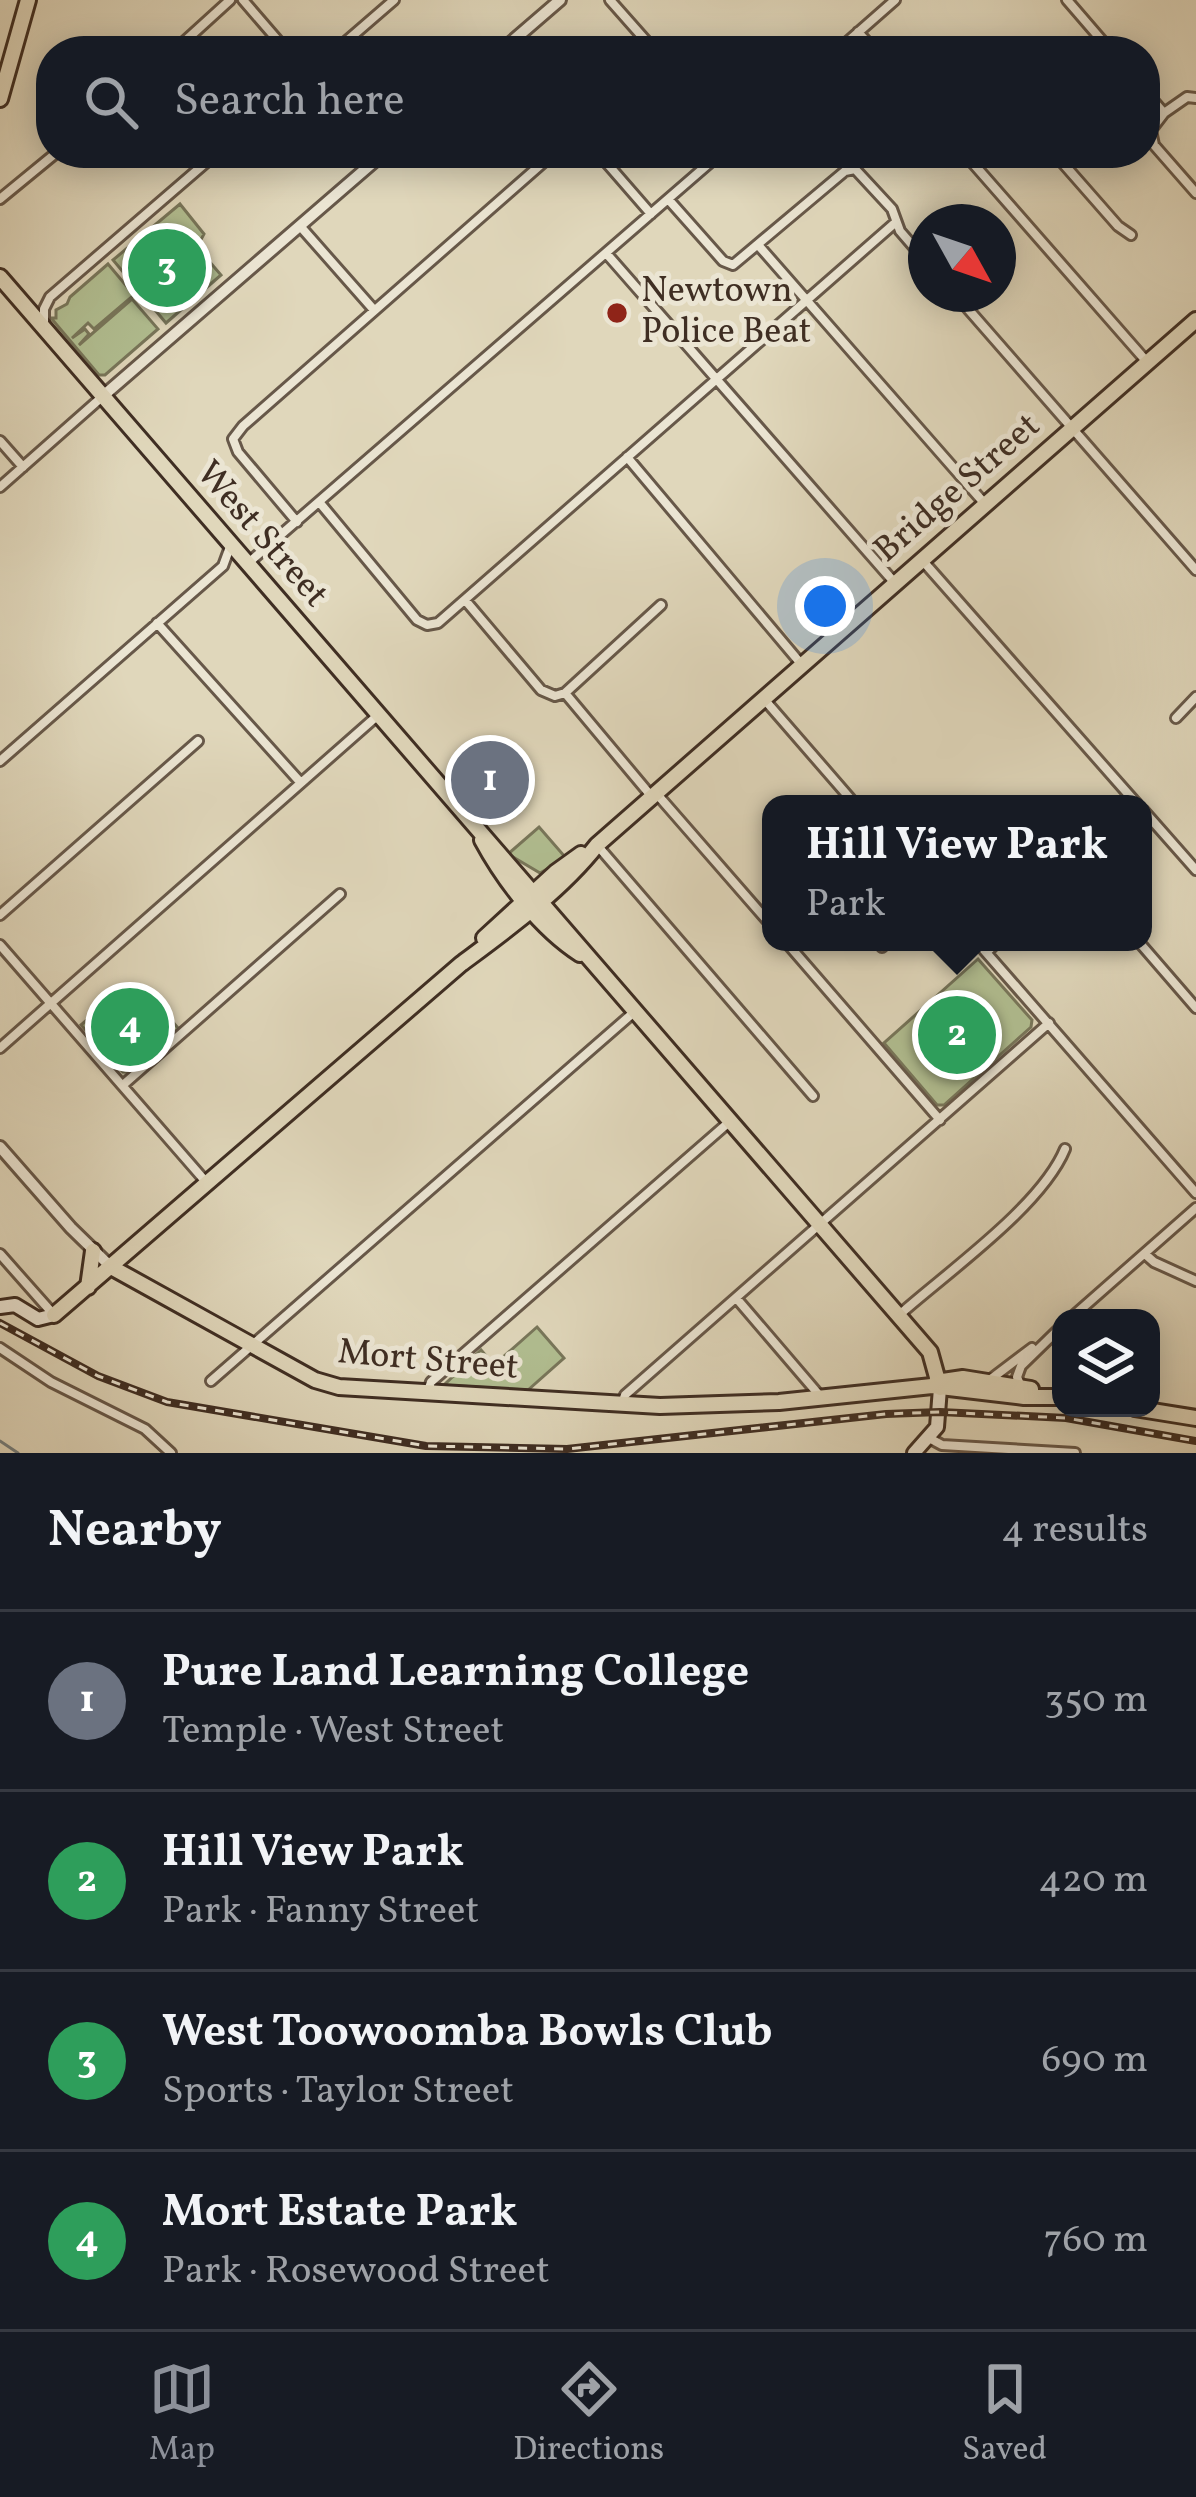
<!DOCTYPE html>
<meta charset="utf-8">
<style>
:root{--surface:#171b24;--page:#20242c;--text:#f1f3f6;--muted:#9ea1a6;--line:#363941;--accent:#8c9099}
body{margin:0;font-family:Vollkorn,serif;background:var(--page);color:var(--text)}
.controls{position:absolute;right:36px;bottom:36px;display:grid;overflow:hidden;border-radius:24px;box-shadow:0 6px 30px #0003}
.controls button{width:108px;height:108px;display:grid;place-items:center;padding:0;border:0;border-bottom:3px solid var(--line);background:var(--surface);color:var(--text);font:60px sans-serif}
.compass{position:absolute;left:908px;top:204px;width:108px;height:108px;border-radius:50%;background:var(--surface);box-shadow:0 6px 30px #0003;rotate:130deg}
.you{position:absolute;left:825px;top:606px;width:42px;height:42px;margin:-30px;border:9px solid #fff;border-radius:50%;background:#1a73e8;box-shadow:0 0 0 18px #1a73e833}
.badge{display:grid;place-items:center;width:78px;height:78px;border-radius:50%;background:var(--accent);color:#fff;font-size:39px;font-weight:700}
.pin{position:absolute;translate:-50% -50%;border:6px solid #fff;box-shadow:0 3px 12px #0006}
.popup{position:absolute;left:762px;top:795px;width:390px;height:156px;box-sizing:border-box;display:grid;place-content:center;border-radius:24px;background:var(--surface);filter:drop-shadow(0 3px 9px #0005);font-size:39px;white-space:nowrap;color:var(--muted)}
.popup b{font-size:45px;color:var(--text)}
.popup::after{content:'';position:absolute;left:50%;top:100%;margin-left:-24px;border:24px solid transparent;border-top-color:var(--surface)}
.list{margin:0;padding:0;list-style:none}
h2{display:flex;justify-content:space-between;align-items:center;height:156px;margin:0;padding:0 48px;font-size:51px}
h2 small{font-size:39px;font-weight:400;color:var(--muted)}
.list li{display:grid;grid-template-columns:78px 1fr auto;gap:36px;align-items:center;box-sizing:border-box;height:180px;padding:0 48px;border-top:3px solid var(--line)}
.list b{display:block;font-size:45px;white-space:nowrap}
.list p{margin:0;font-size:39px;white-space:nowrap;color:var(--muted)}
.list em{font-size:39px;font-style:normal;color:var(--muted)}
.icon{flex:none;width:66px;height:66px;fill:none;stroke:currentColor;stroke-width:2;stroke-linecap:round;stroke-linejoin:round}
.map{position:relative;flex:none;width:1196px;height:1453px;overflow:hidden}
.search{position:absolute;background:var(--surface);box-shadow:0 6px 30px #0003;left:36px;right:36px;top:36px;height:132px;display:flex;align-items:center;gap:30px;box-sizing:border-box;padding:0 42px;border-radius:48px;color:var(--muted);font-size:45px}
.sheet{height:876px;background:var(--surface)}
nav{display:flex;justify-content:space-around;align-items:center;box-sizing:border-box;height:168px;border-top:3px solid var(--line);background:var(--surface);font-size:33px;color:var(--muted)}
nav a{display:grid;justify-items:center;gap:6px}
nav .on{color:var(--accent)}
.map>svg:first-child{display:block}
.green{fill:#b1be91;stroke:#78765a;stroke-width:3}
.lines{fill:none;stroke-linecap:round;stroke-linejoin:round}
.stream{stroke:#76807f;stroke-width:3}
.minor-casing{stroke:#675849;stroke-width:14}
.tertiary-casing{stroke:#675849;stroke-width:16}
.secondary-casing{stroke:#3f2e23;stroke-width:18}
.primary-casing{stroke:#3f2e23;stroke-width:20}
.minor{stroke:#ebe5d3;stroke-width:8}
.tertiary{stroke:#ebe5d3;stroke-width:10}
.secondary{stroke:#ebe5d3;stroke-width:12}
.primary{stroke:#e0d7bb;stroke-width:14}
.rail-casing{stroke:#3f2e23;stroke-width:8}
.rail{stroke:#ebe5d3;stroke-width:3;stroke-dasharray:9;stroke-linecap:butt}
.poi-dot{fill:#8f2418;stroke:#ebe5d3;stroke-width:4.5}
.labels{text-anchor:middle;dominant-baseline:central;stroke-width:10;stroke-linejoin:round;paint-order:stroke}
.poi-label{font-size:36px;fill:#3f2e23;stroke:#ebe5d3;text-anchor:start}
.street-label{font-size:36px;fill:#3f2e23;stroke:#ebe5d3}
</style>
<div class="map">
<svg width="1196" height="1453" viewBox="0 0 1196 1453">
<rect width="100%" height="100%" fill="#e0d7bb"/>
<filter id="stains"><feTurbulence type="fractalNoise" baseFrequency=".00167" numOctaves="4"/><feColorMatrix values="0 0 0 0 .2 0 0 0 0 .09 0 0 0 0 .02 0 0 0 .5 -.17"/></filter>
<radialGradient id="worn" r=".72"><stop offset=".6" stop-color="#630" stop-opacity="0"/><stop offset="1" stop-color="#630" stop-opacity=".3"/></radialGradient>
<path class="green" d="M180,204l24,30 -7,13 24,28 -55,48 -53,-63z
M108,264l26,31 -40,34 -6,-6 -16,15 13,-9 4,5 -10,11 53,-46 26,30 -53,46h-6l-48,-57h5v-8l11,-6 3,-7z
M539,827l27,31 -26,15 -32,-19z
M978,959l54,61 -1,7 -87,78h-7l-53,-62z
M140,985l39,44 -49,43h-7l-42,-47 24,-21 7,5z
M537,1327l27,31 -36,32 -84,-5 37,-35 13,15z"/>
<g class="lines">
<path class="stream" d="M0,1441l18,12"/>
<defs>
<path id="minor" d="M243,0l44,51
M610,0l45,51
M1067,0l44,51
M858,32l17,19
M174,51l56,-51
M335,51l59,-51
M837,51l58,-51
M1003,51l1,-2
M1145,91l19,22 -13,17 3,15 42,48
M1164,113l23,-16 9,1
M598,153l53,61
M964,153l183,209
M1054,153l64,73 13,9
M0,199l56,-46
M668,199l55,62 10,4 112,-94 10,-2 37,40 8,22 26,30
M300,226l74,84
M759,246l226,258
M606,253l288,329
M955,294l241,276
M44,322v-13l6,-12 167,-144
M0,441l23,26
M627,457l175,208
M0,487l102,-90
M320,503l97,117 10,5 11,-2 458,-401
M297,522l-59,-70 -5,-13 10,-13 311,-273
M922,560l215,244
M247,564l474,-411
M465,600l76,90 14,6 10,-3 96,-88
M157,623l144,160
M565,693l87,104
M764,699l91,105
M1176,718l20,-21
M0,761l223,-195 7,-19
M656,793l115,132
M1143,810l53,60
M597,845l216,251
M0,915l198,-174
M786,942l154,178
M977,942l219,251
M1139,942l57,66
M0,945l207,238
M882,947l5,-5
M987,952l10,-10
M0,1048l377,-332
M123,1085l217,-191
M0,1254l54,61
M1145,1254l9,8 42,19
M737,1299l83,97
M898,1316c48,-43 143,-109 167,-167
M1071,1318l125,-110
M0,1348l51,34 94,47 26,24
M991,1379l41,-31
M211,1381l422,-368
M1021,1387l-4,-10 4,-11 40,-39
M428,1391l3,-9 297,-259
M622,1404l3,-9 424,-372
M929,1438l13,7 133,8"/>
<path id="tertiary" d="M501,51l59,-51
M103,396l281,-243
M0,1147l71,81 40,39"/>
<path id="secondary" d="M0,1307l15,-2 23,14 16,-4
M914,1453l23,-26 3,-39"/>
<path id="primary" d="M0,99l28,-99
M0,277l930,1075 10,36
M482,840c22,41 59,89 98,114
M484,938l72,-66 25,-18
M111,1267l204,113 24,7 321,19 119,-4 153,-16 92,11h37
M88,1287l5,-36
M54,1315l407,-351c47,-35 100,-73 136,-119l599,-525
M936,1382l27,-4 68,11
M1134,1408l62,10"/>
</defs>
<use href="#minor" class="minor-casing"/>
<use href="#tertiary" class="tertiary-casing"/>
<use href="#secondary" class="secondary-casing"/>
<use href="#primary" class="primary-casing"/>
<use href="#minor" class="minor"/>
<use href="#tertiary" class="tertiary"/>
<use href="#secondary" class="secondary"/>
<use href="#primary" class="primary"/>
<defs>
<path id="rail" d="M0,1323l98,53 69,26 259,44 141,3 319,-35 54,-2 126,6 130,23"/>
</defs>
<use href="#rail" class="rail-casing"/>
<use href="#rail" class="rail"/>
</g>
<circle class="poi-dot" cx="617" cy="313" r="12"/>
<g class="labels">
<g class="poi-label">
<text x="641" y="292">Newtown<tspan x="641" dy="41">Police Beat</tspan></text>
</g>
<g class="street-label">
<text transform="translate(958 489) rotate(-41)">Bridge Street</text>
<text transform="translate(261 535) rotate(49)">West Street</text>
<text transform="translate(428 1361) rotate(5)">Mort Street</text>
</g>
</g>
<rect width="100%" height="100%" filter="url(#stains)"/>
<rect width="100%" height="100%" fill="url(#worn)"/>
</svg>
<div class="controls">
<button><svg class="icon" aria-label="layers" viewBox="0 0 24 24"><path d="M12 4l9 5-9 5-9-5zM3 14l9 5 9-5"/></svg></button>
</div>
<svg class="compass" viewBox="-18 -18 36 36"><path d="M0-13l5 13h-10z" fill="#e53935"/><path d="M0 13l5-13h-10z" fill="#9ea1a6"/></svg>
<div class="you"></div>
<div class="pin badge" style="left:490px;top:780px;background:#6b7280">1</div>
<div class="pin badge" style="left:957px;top:1035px;background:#2e9e5b">2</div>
<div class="popup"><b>Hill View Park</b>Park</div>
<div class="pin badge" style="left:167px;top:268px;background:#2e9e5b">3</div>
<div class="pin badge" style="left:130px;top:1027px;background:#2e9e5b">4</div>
<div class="search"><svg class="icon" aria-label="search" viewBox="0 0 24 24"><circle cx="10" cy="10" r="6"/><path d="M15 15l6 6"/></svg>Search here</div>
</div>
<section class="sheet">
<h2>Nearby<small>4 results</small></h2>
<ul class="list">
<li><span class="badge" style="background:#6b7280">1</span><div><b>Pure Land Learning College</b><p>Temple · West Street</p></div><em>350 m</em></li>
<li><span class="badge" style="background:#2e9e5b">2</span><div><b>Hill View Park</b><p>Park · Fanny Street</p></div><em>420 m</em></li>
<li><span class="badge" style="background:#2e9e5b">3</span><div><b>West Toowoomba Bowls Club</b><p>Sports · Taylor Street</p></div><em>690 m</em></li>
<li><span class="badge" style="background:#2e9e5b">4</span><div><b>Mort Estate Park</b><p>Park · Rosewood Street</p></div><em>760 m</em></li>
</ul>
</section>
<nav>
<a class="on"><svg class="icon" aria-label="map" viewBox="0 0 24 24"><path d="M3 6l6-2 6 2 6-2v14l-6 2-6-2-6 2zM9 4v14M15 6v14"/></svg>Map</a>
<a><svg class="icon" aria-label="directions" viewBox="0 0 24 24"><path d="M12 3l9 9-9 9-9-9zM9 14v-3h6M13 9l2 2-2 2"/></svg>Directions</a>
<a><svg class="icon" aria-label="saved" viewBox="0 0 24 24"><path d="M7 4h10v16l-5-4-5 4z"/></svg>Saved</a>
</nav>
